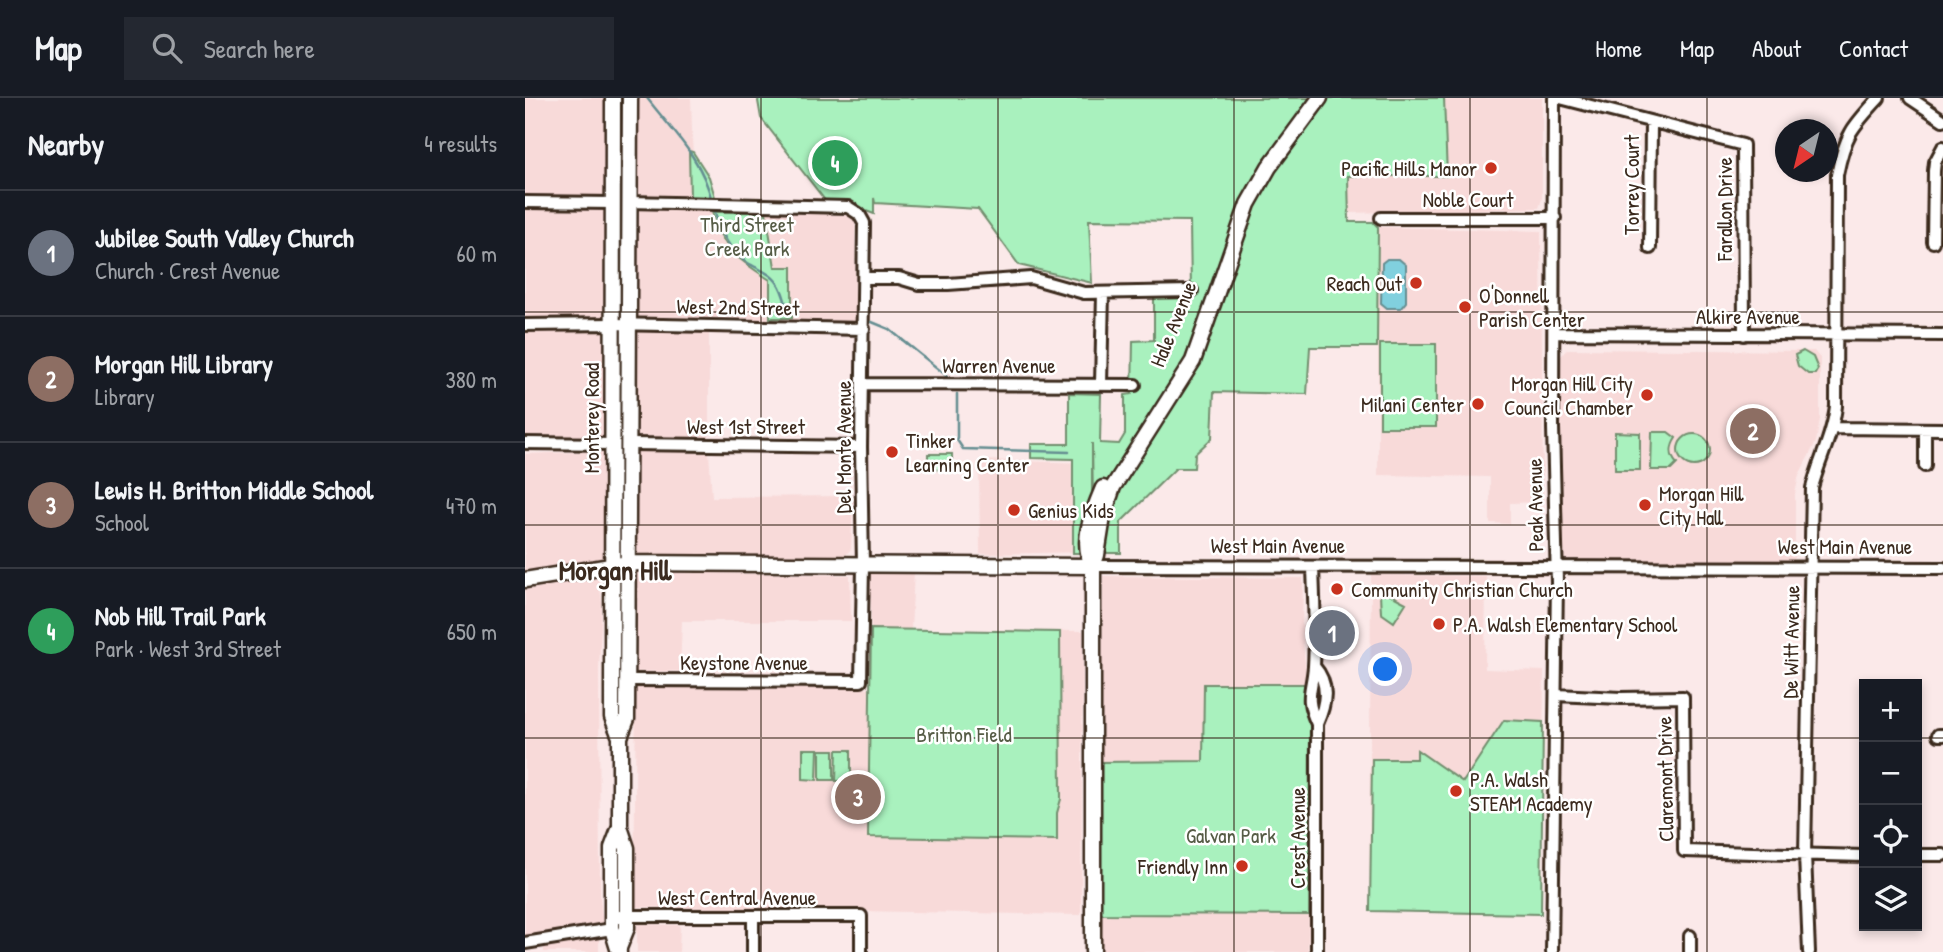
<!DOCTYPE html>
<meta charset="utf-8">
<style>
:root{--surface:#171b24;--page:#242831;--text:#f1f3f6;--muted:#9ea1a6;--line:#363941;--accent:#d93025}
body{margin:0;font-family:"Patrick Hand",sans-serif;background:var(--page);color:var(--text)}
.controls{position:absolute;right:21px;bottom:21px;display:grid;overflow:hidden;border-radius:0px;box-shadow:0 4px 10px #0003}
.controls button{width:63px;height:63px;display:grid;place-items:center;padding:0;border:0;border-bottom:2px solid var(--line);background:var(--surface);color:var(--text);font:35px sans-serif}
.compass{position:absolute;left:1250px;top:21px;width:63px;height:63px;border-radius:50%;background:var(--surface);box-shadow:0 4px 10px #0003;rotate:215deg}
.you{position:absolute;left:861px;top:572px;width:24px;height:24px;margin:-18px;border:5px solid #fff;border-radius:50%;background:#1a73e8;box-shadow:0 0 0 10px #1a73e833}
.badge{display:grid;place-items:center;width:46px;height:46px;border-radius:50%;background:var(--accent);color:#fff;font-size:23px;font-weight:700}
.pin{position:absolute;translate:-50% -50%;border:4px solid #fff;box-shadow:0 2px 7px #0006}
.list{margin:0;padding:0;list-style:none}
h2{display:flex;justify-content:space-between;align-items:center;height:91px;margin:0;padding:0 28px;font-size:30px}
h2 small{font-size:23px;font-weight:400;color:var(--muted)}
.list li{display:grid;grid-template-columns:46px 1fr auto;gap:21px;align-items:center;box-sizing:border-box;height:126px;padding:0 28px;border-top:2px solid var(--line)}
.list b{display:block;font-size:26px;white-space:nowrap}
.list p{margin:0;font-size:23px;white-space:nowrap;color:var(--muted)}
.list em{font-size:23px;font-style:normal;color:var(--muted)}
.icon{flex:none;width:38px;height:38px;fill:none;stroke:currentColor;stroke-width:2;stroke-linecap:round;stroke-linejoin:round}
.map{position:relative;flex:none;width:1418px;height:854px;overflow:hidden}
header{display:flex;align-items:center;gap:42px;box-sizing:border-box;height:98px;padding:0 35px;background:var(--surface);border-bottom:2px solid var(--line)}
header strong{font-size:33px}
nav{display:flex;gap:38px;margin-inline-start:auto;font-size:24px}
.search{width:490px;height:63px;background:var(--page);display:flex;align-items:center;gap:18px;box-sizing:border-box;padding:0 24px;border-radius:0px;color:var(--muted);font-size:26px}
main{display:flex}
aside{flex:1;background:var(--surface)}
.map>svg:first-child{display:block}
.built{fill:#f8dad9}
.green{fill:#a9f1be;stroke:#728e6e;stroke-width:2}
.water{fill:#81d0de;stroke:#658e91;stroke-width:2}
.lines{fill:none;stroke-linecap:round;stroke-linejoin:round}
.stream{stroke:#658e91;stroke-width:2.5}
.minor-casing{stroke:#3b2a1e;stroke-width:16}
.major-casing{stroke:#3b2a1e;stroke-width:19}
.minor{stroke:#fff;stroke-width:10}
.major{stroke:#fff;stroke-width:14}
.grid{fill:none;stroke:#3b2a1e;stroke-width:2;stroke-opacity:0.55}
.poi-dot{fill:#c8321e;stroke:#fff;stroke-width:2.5}
.labels{text-anchor:middle;dominant-baseline:central;stroke-width:5;stroke-linejoin:round;paint-order:stroke}
.poi-label{font-size:21px;fill:#3b2a1e;stroke:#fff;text-anchor:start}
.street-label{font-size:21px;fill:#3b2a1e;stroke:#fff}
.park-label{font-size:21px;fill:#565c46;stroke:#fff}
.district-label{font-size:28px;font-weight:bold;fill:#3b2a1e;stroke:#fff}
</style>
<header>
<strong>Map</strong>
<div class="search"><svg class="icon" aria-label="search" viewBox="0 0 24 24"><circle cx="10" cy="10" r="6"/><path d="M15 15l6 6"/></svg>Search here</div>
<nav><a>Home</a><a>Map</a><a>About</a><a>Contact</a></nav>
</header>
<main>
<aside>
<h2>Nearby<small>4 results</small></h2>
<ul class="list">
<li><span class="badge" style="background:#6b7280">1</span><div><b>Jubilee South Valley Church</b><p>Church · Crest Avenue</p></div><em>60 m</em></li>
<li><span class="badge" style="background:#8d6e63">2</span><div><b>Morgan Hill Library</b><p>Library</p></div><em>380 m</em></li>
<li><span class="badge" style="background:#8d6e63">3</span><div><b>Lewis H. Britton Middle School</b><p>School</p></div><em>470 m</em></li>
<li><span class="badge" style="background:#2e9e5b">4</span><div><b>Nob Hill Trail Park</b><p>Park · West 3rd Street</p></div><em>650 m</em></li>
</ul>
</aside>
<div class="map">
<svg width="1418" height="854" viewBox="0 0 1418 854">
<rect width="100%" height="100%" fill="#fbe9e9"/>
<filter id="ink" filterUnits="userSpaceOnUse"><feTurbulence type="fractalNoise" baseFrequency=".0143" numOctaves="2"/><feDisplacementMap in="SourceGraphic" scale="14" xChannelSelector="R" yChannelSelector="G"/><feConvolveMatrix kernelMatrix="1 2 1 2 8 2 1 2 1" color-interpolation-filters="sRGB"/></filter>
<g filter="url(#ink)">
<path class="built" d="M0,0h84l-2,95 -5,3 -77,-1z
M111,0h55l3,96 28,12 133,10v107l-130,-5 -16,16v118l3,45 141,-1 -2,53 -7,8 -205,-2 -7,-6z
M920,0h97v101l-3,9 -190,5 -1,-37h98z
M0,111l83,1 -2,110 -81,-1z
M853,129l163,4 2,271 -33,1v21l-20,-1v-46l-112,-2z
M76,231l6,5v101l-6,3h-76v-106z
M1042,251l247,2 6,7v61l-4,23 -17,33 -4,19v64l-8,9 -223,-1 -6,-5 1,-202z
M80,353l4,6 -1,97 -6,8 -77,13v-121z
M454,362l111,3v89l-110,2z
M343,473l46,1 -3,57 172,2 -2,284 -447,-8 2,-222 234,3 1,-81z
M110,474l215,3 1,46h-169l-2,50 -46,1z
M846,477l115,1 -1,93 59,2 -3,241 -172,-1z
M578,478l200,2 -1,53 5,53h-103v77l-104,1z
M72,480l2,2 3,23 -3,66 1,227 3,32 -78,10v-348z
M575,816l209,1 -1,37h-208z
M112,826l43,1 -1,27h-42z
M74,836v18h-55v-9z"/>
<path class="green" d="M234,0h685l3,78h-99l1,46h24l5,5 -1,120h-67l-3,47 -93,-2 -2,46 -17,16 -1,14h-18l-55,54v31h-27l-2,-110v110h-19v-94l-42,-1v-14h38v-51l32,1 -1,49 19,1 6,-10v-39l7,-1 1,-53 21,-1v-48h37l-1,-71 -101,-1 3,63 -73,-18 -41,-56 -103,-6 -1,-5v16l-21,-8 -25,-2 -67,-86 -3,-17z
M164,53l4,1 16,25 6,20h-25z
M187,114h54l9,55h17v51h-22v-38c-31,-20 -48,-30 -58,-68z
M855,246h56v83h-56z
M1278,253l10,6 5,12 -3,5h-7l-10,-8 -3,-11z
M1090,334l25,1v37h-25z
M1127,334h16l8,6c-6,9 -7,17 1,26l-6,6h-20z
M1153 352a16 16 0 1 1 32 0a16 16 0 1 1-32 0Z
M403,356h24v9h-5v7l-19,-1z
M855,496l11,1 15,8 -12,19 -13,-9z
M346,531l189,3 1,167 -4,14v27l-189,-3z
M679,586h103l3,37 -1,194 -209,-1v-152l103,-1z
M979,622l39,2 -2,192 -171,-3 2,-152h45v-9l46,32z
M278,651h15l-1,31 -14,-1z
M295,652h14v30h-14z
M312,652h14v31h-15z"/>
<path class="water" d="M862,161h12l7,6v37l-5,6h-14l-6,-5 1,-40z"/>
<g class="lines">
<path class="stream" d="M122,0c27,35 54,59 65,103
M189,110c5,22 15,43 34,55 10,6 21,9 28,18 7,8 9,20 12,31
M347,224l17,7 58,47
M432,296v46l6,9 106,3"/>
<defs>
<path id="minor" d="M1035,0l183,47 1,190
M1385,0l33,22
M0,104l88,1
M856,120h174
M1408,144l1,-71 1,-9 8,-15
M1125,150l1,-126
M339,180h35l20,6h29l83,-6 53,15 108,-2
M0,227l88,-1 251,5
M1029,235l389,2
M337,286l273,1
M576,286l2,-91
M1309,330l109,1
M0,345l87,1
M105,346l231,3
M1400,368v-37
M568,468l850,2
M788,469c1,32 3,67 1,99 -2,26 -10,31 3,58
M789,568c16,18 12,38 3,58v228
M103,582l233,1 2,-116 -2,-118 3,-224 -5,-9 -11,-7 -219,-5
M1031,597l65,3 62,-1 1,154 180,5
M1413,637h5
M1392,757h26
M95,818h241v36
M228,818v36
M0,845l87,-14
M1027,854l5,-370 -4,-154 1,-330
M1165,854v-16
M1284,854l-4,-97 7,-367c7,-28 21,-53 24,-82l1,-231c8,-40 15,-48 42,-77"/>
<path id="major" d="M88,0l-1,619 8,20
M568,468c-14,-24 0,-54 10,-78
M0,482l104,-17 464,3
M94,850l8,-20v-80l-7,-21
M94,854l-7,-23v-81l8,-21v-90l7,-18 3,-621
M568,854v-386l4,-11 6,-38 10,-30 80,-126 55,-157 21,-37 51,-69"/>
</defs>
<use href="#minor" class="minor-casing"/>
<use href="#major" class="major-casing"/>
<use href="#minor" class="minor"/>
<use href="#major" class="major"/>
</g>
</g>
<path class="grid" d="M236,0v854M473,0v854M709,0v854M945,0v854M1182,0v854M0,214h1418M0,427h1418M0,640h1339M1392,640h26"/>
<g class="poi-dot">
<circle cx="966" cy="70" r="7"/>
<circle cx="891" cy="185" r="7"/>
<circle cx="940" cy="209" r="7"/>
<circle cx="1122" cy="297" r="7"/>
<circle cx="953" cy="306" r="7"/>
<circle cx="367" cy="354" r="7"/>
<circle cx="1120" cy="407" r="7"/>
<circle cx="489" cy="412" r="7"/>
<circle cx="812" cy="491" r="7"/>
<circle cx="914" cy="526" r="7"/>
<circle cx="931" cy="693" r="7"/>
<circle cx="717" cy="768" r="7"/>
</g>
<g class="labels">
<g class="poi-label">
<text x="952" y="70" text-anchor="end">Pacific Hills Manor</text>
<text x="877" y="185" text-anchor="end">Reach Out</text>
<text x="954" y="197">O'Donnell<tspan x="954" dy="24">Parish Center</tspan></text>
<text x="1108" y="285" text-anchor="end">Morgan Hill City<tspan x="1108" dy="24">Council Chamber</tspan></text>
<text x="939" y="306" text-anchor="end">Milani Center</text>
<text x="381" y="342">Tinker<tspan x="381" dy="24">Learning Center</tspan></text>
<text x="1134" y="395">Morgan Hill<tspan x="1134" dy="24">City Hall</tspan></text>
<text x="503" y="412">Genius Kids</text>
<text x="826" y="491">Community Christian Church</text>
<text x="928" y="526">P.A. Walsh Elementary School</text>
<text x="945" y="681">P.A. Walsh<tspan x="945" dy="24">STEAM Academy</tspan></text>
<text x="703" y="768" text-anchor="end">Friendly Inn</text>
</g>
<g class="street-label">
<text transform="translate(1106 87) rotate(-90)">Torrey Court</text>
<text x="943" y="101">Noble Court</text>
<text transform="translate(1199 111) rotate(-90)">Farallon Drive</text>
<text transform="translate(213 209) rotate(1)">West 2nd Street</text>
<text x="1223" y="218">Alkire Avenue</text>
<text transform="translate(648 226) rotate(-68)">Hale Avenue</text>
<text x="474" y="267">Warren Avenue</text>
<text transform="translate(66 320) rotate(-90)">Monterey Road</text>
<text x="221" y="328">West 1st Street</text>
<text transform="translate(318 349) rotate(-90)">Del Monte Avenue</text>
<text transform="translate(1010 407) rotate(-91)">Peak Avenue</text>
<text x="753" y="447">West Main Avenue</text>
<text x="1320" y="448">West Main Avenue</text>
<text transform="translate(1266 544) rotate(-89)">De Witt Avenue</text>
<text x="219" y="564">Keystone Avenue</text>
<text transform="translate(1140 681) rotate(-91)">Claremont Drive</text>
<text transform="translate(772 740) rotate(-90)">Crest Avenue</text>
<text x="212" y="799">West Central Avenue</text>
</g>
<g class="park-label">
<text x="222" y="126">Third Street<tspan x="222" dy="24">Creek Park</tspan></text>
<text x="439" y="636">Britton Field</text>
<text x="706" y="737">Galvan Park</text>
</g>
<g class="district-label">
<text x="90" y="472">Morgan Hill</text>
</g>
</g>
</svg>
<div class="controls">
<button>+</button>
<button>−</button>
<button><svg class="icon" aria-label="locate" viewBox="0 0 24 24"><circle cx="12" cy="12" r="6"/><path d="M12 2v4M12 18v4M2 12h4M18 12h4"/></svg></button>
<button><svg class="icon" aria-label="layers" viewBox="0 0 24 24"><path d="M12 4l9 5-9 5-9-5zM3 14l9 5 9-5"/></svg></button>
</div>
<svg class="compass" viewBox="-18 -18 36 36"><path d="M0-13l5 13h-10z" fill="#e53935"/><path d="M0 13l5-13h-10z" fill="#9ea1a6"/></svg>
<div class="you"></div>
<div class="pin badge" style="left:807px;top:535px;background:#6b7280">1</div>
<div class="pin badge" style="left:1228px;top:333px;background:#8d6e63">2</div>
<div class="pin badge" style="left:333px;top:699px;background:#8d6e63">3</div>
<div class="pin badge" style="left:310px;top:65px;background:#2e9e5b">4</div>
</div>
</main>
